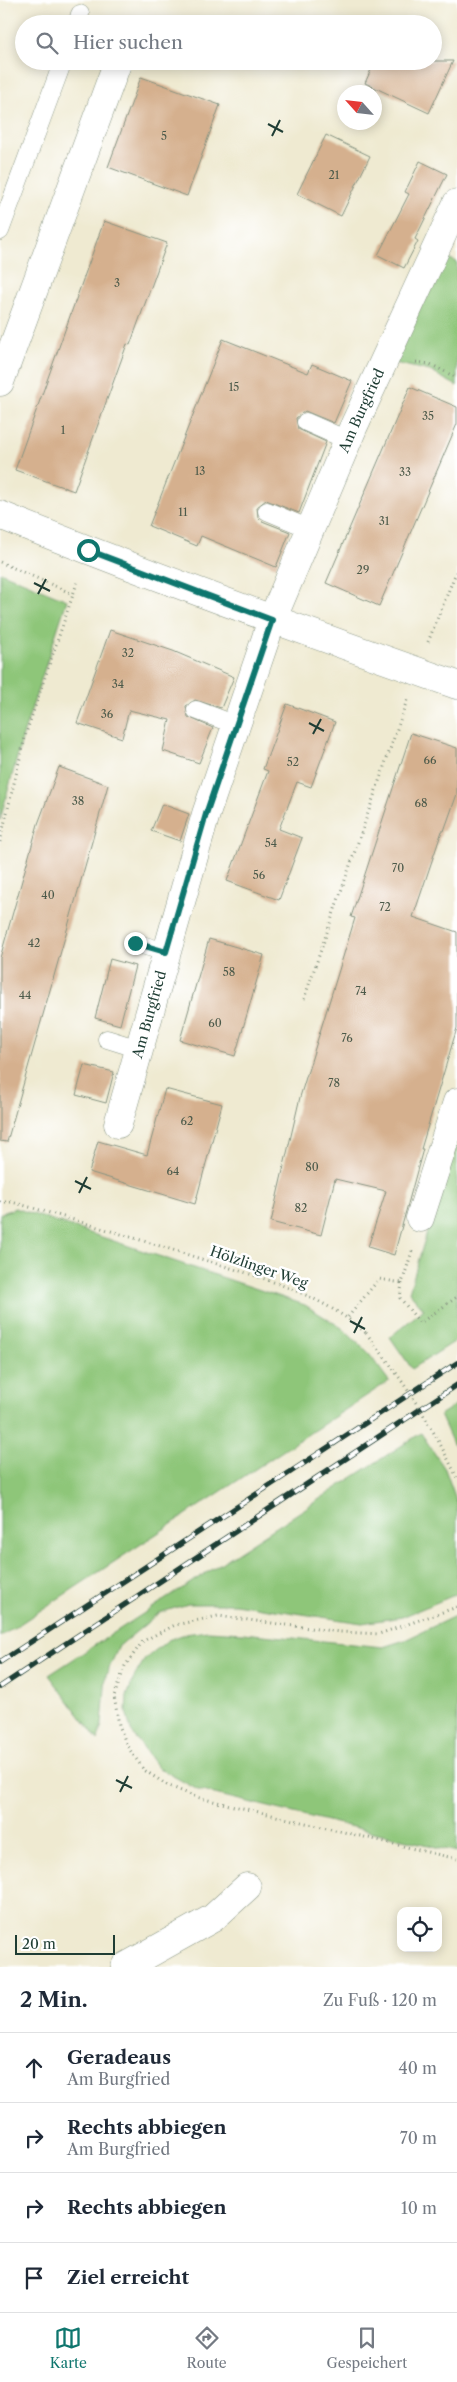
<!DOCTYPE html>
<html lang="de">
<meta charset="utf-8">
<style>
:root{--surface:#fff;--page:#f6f6f7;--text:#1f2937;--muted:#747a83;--line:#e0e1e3;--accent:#0f766e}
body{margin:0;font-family:"Libre Caslon Text",serif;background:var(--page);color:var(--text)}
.controls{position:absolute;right:15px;bottom:15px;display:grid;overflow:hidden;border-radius:10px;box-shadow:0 2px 12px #0003}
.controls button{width:45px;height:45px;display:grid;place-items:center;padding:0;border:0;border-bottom:1px solid var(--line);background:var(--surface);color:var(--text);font:25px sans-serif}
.compass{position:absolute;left:337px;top:85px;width:45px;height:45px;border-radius:50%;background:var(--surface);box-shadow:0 2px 12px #0003;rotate:297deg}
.scale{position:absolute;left:15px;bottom:12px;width:100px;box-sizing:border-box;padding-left:5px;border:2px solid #1f3d34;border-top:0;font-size:14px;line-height:18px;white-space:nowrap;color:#1f3d34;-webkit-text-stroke:4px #fff;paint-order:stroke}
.stop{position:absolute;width:15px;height:15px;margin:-11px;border:4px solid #0f766e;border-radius:50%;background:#fff}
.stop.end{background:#0f766e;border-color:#fff;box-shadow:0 1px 5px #0008}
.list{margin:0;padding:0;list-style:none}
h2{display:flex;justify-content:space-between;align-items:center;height:65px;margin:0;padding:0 20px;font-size:21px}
h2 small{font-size:16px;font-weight:400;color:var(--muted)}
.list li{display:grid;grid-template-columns:32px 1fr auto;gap:15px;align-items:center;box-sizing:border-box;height:70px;padding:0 20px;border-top:1px solid var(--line)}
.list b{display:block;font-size:19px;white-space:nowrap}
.list p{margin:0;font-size:16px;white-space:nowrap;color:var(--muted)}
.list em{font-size:16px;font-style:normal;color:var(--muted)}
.icon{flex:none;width:28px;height:28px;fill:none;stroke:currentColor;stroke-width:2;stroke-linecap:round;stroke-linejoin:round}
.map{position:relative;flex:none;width:457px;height:1967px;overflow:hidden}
.search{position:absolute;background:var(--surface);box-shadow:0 2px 12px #0003;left:15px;right:15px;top:15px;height:55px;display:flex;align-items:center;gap:12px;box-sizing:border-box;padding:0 18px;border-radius:28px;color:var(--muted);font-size:19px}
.sheet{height:345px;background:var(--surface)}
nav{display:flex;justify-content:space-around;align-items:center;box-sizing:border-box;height:70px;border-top:1px solid var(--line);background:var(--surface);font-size:14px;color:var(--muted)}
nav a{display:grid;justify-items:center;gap:2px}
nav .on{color:var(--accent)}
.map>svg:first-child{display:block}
.green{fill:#8ec679;stroke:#568256}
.building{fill:#d5b08e}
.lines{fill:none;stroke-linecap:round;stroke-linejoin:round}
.lane-casing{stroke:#879482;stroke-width:19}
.street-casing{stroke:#879482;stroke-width:29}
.path{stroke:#879482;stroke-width:3;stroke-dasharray:1 4;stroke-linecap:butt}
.lane{stroke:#fff;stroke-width:18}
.street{stroke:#fff;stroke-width:28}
.rail-casing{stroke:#1f3d34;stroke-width:5.5}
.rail{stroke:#fff;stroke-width:4;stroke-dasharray:11;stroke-linecap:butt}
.path-bridge{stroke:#879482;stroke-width:3;stroke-dasharray:1 4;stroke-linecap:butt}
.route{stroke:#0f766e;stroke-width:6}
.ticks{fill:none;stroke:#1f3d34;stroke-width:2}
.labels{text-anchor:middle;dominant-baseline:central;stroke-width:5;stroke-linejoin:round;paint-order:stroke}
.number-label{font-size:11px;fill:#4c5a4a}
.street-label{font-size:14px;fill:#1f3d34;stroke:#fff}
</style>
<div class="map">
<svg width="457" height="1967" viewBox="0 0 457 1967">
<rect width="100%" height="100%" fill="#fff"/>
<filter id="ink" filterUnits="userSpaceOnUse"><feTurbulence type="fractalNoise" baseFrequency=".02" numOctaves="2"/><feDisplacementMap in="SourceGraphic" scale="10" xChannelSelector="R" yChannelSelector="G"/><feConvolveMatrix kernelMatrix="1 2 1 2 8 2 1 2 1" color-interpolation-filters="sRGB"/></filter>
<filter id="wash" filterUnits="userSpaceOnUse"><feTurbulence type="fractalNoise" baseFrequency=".0096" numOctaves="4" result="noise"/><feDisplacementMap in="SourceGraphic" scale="20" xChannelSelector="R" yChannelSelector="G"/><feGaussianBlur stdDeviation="1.12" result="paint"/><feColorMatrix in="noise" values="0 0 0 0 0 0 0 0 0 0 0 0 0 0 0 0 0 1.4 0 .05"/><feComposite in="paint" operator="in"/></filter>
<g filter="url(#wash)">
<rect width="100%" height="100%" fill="#efead1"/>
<path class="green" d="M443,256l14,6v124l-27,-15 -35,-8z
M0,572l67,28 -43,132 -24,88z
M457,1132v208l-45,29 -22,-32 34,-28 -15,-17z
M15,1208l290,97 37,23 27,26 20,27 -389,256v-423z
M457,1404v49l-17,-38z
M421,1433l24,36 12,33v92l-55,23 -40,6 -127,-19h-47l-29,9 -40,33 -13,29 -4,49 -4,16 -49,-65z
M457,1615v237l-259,-62 -41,-23 -26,-36 -5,-20 1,-15 8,-21 10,-16 23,-19 17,-6 23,-3 35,2 140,14 22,-7z"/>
<g id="blocks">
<path class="building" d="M375,61h78l-24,52 -64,-30z
M141,77l79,28 -33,91 -79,-29z
M326,135l44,21 -29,60 -44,-22z
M420,161l27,13 -32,65 3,2 -14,27 -26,-13 31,-61 -4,-2z
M104,221l63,22 -37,102 -3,-1 -53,147 -59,-21z
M223,339l85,34 4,-9 40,17 -18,42 -29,-12 -9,7 2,11 28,13 -27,71 -33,-13 -9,7 1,10 4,4 28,11 -14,35 -75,-31 -4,10 -48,-20z
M410,387l47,20v17l-78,182 -53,-23z
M110,630l63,21 61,26 -13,31 -26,-8 -9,6 2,11 25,11 -14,35 -36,-12 7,-31 -41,-10 -7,28 -45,-15z
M287,704l48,18 -24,65 -14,-5 -18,47 23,9 -23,62 -52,-19 41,-110 -5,-2z
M411,733l46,15v46l-13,37h-2l-29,86 44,15v96l-36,121h2l-29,106 -26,-8 18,-56 -51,-12 -14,56 -50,-13 29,-125 55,-179 -4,-1z
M59,767l49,18 -101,357 -7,-1v-183l38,-134z
M162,804l27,10 -9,27 -29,-10z
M209,939l55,16 -29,101 -55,-16z
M110,959l25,7 -15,59 -25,-7z
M84,1065l30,7 -8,31 -30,-8z
M165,1089l57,15 -27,100 -106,-32 9,-31 49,14z"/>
</g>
</g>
<g filter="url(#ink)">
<use href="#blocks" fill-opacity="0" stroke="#879482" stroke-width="1"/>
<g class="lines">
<defs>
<path id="lane" d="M77,24l3,-10
M0,231l63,-170
M306,422l41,18
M267,511l43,18
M196,710l40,15
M135,943l31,9
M107,1039l32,10"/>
<g id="street">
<path d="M0,382l118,-321"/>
<path d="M0,515c151,61 303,116 457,170"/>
<path id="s1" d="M118,1124l88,-310 66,-194 81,-192 104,-225"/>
<path d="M420,1218l37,-116"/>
<path d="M125,1967l88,-49 34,-31"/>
</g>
</defs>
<use href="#lane" class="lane-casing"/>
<use href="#street" class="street-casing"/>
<path class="path" d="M416,362l14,2 27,14
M0,562l73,32
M428,642l29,-72
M0,842l26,-109 52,-153
M304,999l103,-299
M0,1202h12c63,18 127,37 189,57 58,18 118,33 165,74
M402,1283l-2,15 20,25 37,-26
M348,1317l31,-38 23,4 11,-35
M457,1607l-78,27 -39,-2 -122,-16 -43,9 -32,16 -18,25 -11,30 5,29 8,21 17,24 23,15 29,12 261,62"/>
<use href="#lane" class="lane"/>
<use href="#street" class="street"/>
<defs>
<path id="rail" d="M0,1662l457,-299
M0,1687l457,-302"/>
</defs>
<use href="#rail" class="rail-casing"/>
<use href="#rail" class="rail"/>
<path class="path-bridge" d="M366,1333c36,45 67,93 91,145"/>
</g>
</g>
<g class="lines" filter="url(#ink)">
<path class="route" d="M88,550l184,70 -66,194 -40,138 -31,-9"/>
</g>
<path class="ticks" d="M268,124l15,8M272,136l8,-16M34,583l16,8M38,594l8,-15M309,723l15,8M313,734l8,-15M75,1181l16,8M79,1193l8,-16M350,1321l15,8M354,1333l8,-16M116,1780l16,8M120,1792l8,-16"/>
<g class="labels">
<g class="number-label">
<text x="164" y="136">5</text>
<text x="334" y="175">21</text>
<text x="117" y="283">3</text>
<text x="234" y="387">15</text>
<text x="428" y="416">35</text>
<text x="63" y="430">1</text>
<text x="200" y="471">13</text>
<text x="405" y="472">33</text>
<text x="183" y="512">11</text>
<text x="384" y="521">31</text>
<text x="363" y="570">29</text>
<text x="128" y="653">32</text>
<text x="118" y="684">34</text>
<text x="107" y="714">36</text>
<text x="430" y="760">66</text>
<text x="293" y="762">52</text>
<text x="78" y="801">38</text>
<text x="421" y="803">68</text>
<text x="271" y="843">54</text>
<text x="398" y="868">70</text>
<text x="259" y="875">56</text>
<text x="48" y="895">40</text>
<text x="385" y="907">72</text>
<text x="34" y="943">42</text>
<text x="229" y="972">58</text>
<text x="361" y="991">74</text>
<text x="25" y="995">44</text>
<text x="215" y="1023">60</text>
<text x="347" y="1038">76</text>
<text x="334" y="1083">78</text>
<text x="187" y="1121">62</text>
<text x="312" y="1167">80</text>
<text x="173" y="1171">64</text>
<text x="301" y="1208">82</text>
</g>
<g class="street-label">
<text stroke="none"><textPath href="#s1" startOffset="755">Am Burgfried</textPath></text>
<text stroke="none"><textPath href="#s1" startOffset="114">Am Burgfried</textPath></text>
<text transform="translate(259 1267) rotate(19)">Hölzlinger Weg</text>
</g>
</g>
</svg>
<div class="controls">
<button><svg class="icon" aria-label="locate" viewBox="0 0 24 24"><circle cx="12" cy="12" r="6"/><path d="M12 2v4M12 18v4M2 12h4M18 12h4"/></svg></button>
</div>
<svg class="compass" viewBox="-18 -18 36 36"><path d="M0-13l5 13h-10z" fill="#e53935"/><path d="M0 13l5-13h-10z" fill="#747a83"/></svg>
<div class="scale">20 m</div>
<div class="stop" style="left:88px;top:550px"></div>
<div class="stop end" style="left:135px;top:943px"></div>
<div class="search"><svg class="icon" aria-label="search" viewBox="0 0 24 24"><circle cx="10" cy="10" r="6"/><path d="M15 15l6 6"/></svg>Hier suchen</div>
</div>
<section class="sheet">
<h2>2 Min.<small>Zu Fuß · 120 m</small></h2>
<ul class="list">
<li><svg class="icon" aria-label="ahead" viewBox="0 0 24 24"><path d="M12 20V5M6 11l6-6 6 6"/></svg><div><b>Geradeaus</b><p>Am Burgfried</p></div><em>40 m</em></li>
<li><svg class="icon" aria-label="right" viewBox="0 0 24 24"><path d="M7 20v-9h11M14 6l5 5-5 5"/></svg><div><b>Rechts abbiegen</b><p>Am Burgfried</p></div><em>70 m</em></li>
<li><svg class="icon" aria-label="right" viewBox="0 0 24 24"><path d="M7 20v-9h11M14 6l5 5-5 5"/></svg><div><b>Rechts abbiegen</b></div><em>10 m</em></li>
<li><svg class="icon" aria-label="arrive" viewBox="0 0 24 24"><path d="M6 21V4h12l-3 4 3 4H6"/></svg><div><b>Ziel erreicht</b></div></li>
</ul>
</section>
<nav>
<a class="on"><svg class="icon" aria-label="map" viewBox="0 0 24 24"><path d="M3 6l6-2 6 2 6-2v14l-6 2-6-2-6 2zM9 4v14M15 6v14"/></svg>Karte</a>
<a><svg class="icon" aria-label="directions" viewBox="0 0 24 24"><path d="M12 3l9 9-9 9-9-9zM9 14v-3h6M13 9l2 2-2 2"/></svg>Route</a>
<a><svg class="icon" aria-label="saved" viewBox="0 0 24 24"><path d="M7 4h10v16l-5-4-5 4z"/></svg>Gespeichert</a>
</nav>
